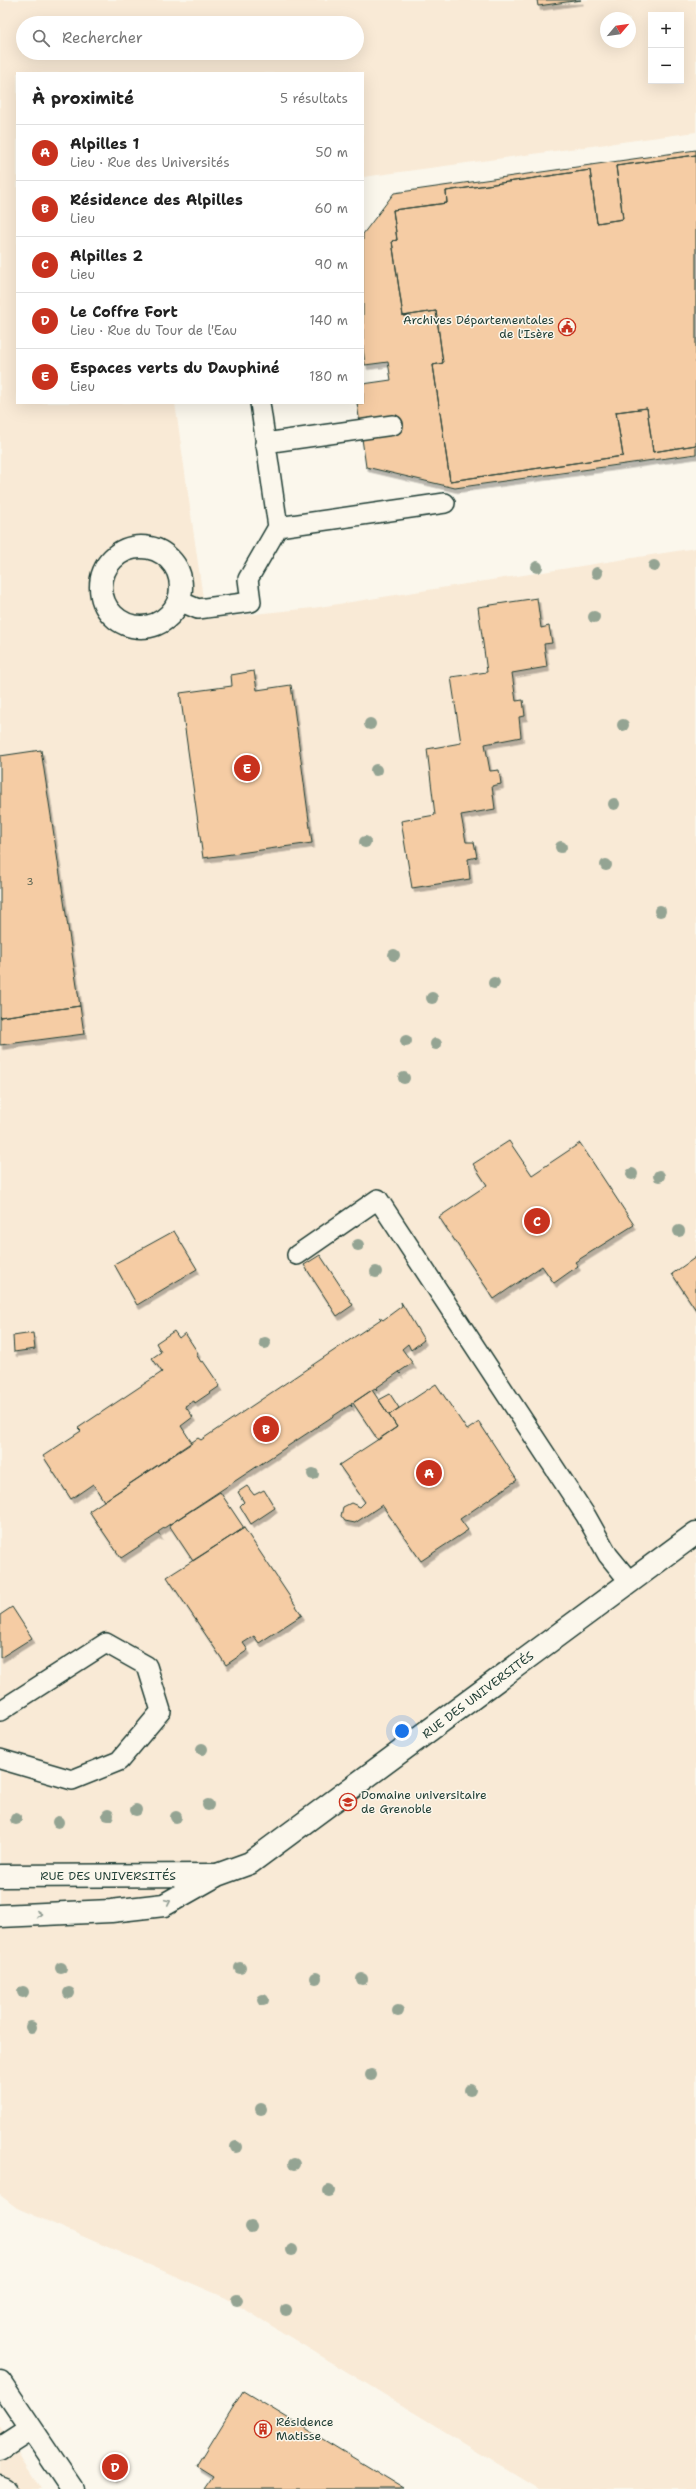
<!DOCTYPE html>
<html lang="fr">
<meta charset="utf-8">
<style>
:root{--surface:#fff;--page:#f6f6f6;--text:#222;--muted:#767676;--line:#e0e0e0;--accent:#c8321e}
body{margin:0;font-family:"Shantell Sans",sans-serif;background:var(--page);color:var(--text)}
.controls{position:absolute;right:12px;top:12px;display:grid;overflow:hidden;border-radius:0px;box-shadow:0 4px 16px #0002}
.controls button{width:36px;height:36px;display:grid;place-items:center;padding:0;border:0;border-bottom:1px solid var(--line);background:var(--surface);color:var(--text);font:20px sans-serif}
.compass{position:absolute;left:600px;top:12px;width:36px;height:36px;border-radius:50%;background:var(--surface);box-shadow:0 4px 16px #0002;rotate:61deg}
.you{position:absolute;left:402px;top:1731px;width:14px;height:14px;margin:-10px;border:3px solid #fff;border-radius:50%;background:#1a73e8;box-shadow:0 0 0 6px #1a73e833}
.badge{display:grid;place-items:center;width:26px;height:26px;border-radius:50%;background:var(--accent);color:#fff;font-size:13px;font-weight:700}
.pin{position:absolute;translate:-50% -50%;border:2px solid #fff;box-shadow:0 1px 4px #0006}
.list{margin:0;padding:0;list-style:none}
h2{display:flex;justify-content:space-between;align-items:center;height:52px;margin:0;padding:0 16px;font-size:17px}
h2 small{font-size:13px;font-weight:400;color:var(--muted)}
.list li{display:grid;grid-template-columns:26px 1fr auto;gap:12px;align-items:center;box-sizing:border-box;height:56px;padding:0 16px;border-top:1px solid var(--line)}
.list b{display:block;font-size:15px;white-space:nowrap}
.list p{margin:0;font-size:13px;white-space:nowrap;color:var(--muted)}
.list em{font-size:13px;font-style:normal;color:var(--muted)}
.icon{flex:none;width:22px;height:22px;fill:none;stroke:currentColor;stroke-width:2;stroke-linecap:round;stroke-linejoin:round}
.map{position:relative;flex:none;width:696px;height:2489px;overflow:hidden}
.search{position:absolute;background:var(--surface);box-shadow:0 4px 16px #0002;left:16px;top:16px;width:348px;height:44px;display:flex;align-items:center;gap:10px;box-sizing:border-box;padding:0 14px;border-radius:22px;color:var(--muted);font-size:15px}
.panel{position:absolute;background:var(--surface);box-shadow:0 4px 16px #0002;left:16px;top:72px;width:348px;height:332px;border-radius:0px}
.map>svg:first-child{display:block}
.built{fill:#f9ead6;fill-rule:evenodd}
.building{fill:#f5cca4;stroke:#1f3d34;filter:url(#shadow)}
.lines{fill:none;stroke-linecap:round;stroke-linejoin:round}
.service-casing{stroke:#1f3d34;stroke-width:22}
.minor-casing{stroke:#1f3d34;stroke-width:25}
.tertiary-casing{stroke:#1f3d34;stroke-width:25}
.service{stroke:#fbf7ec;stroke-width:19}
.minor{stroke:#fbf7ec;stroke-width:22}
.tertiary{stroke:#fbf7ec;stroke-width:22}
.tree{fill:#94a493}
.oneway{stroke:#8d9a90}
.labels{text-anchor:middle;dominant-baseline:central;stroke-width:3;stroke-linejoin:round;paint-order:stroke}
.number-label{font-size:10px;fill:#546150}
.poi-label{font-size:12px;fill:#1f3d34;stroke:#fbf7ec;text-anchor:start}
.street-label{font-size:12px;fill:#1f3d34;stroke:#fbf7ec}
</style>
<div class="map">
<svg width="696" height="2489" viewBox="0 0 696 2489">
<defs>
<filter id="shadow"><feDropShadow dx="2.5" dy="4.5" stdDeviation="0" flood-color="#0004"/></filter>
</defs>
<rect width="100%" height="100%" fill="#fbf7ec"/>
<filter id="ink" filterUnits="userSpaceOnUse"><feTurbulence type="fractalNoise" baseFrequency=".025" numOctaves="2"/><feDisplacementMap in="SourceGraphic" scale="8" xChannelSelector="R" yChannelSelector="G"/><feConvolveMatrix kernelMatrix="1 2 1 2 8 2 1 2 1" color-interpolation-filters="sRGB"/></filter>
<g filter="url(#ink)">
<path class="built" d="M0,0h696v132l-333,45v-104h-346v330h158l31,216 107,-11 383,-60v1941h-157l-313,-191 -209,-90 -17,-13zM651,15h30v66h-30zM606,18h24v24h-24zM23,23h334v30h-334z
M0,2425l41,64h-41z"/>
<path class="building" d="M537,0h44l-43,6z
M696,150v5l-80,11 7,53 -26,4 -7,-53 -144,21 1,12 -54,7 4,30 -5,1 11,75 33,-5 7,52 -10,2 17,116 173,-25 -7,-44 31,-4 6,44 43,-7v9l-241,34 -89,-21 -9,-64h6v-19l28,-4 -3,-18 -23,3 -2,-17v-114l31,-41z
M696,155v290l-43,7 -6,-44 -31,4 7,44 -173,25 -17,-116 10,-2 -7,-52 -33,5 -11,-75 5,-1 -4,-30 54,-7 -1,-12 144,-21 7,53 26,-4 -7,-53z
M537,598l4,30 8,-2 3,17 -8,1 3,23 -35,6 4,28 7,-1 2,16 -6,1 2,20 -36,7 5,27 9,-1 2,14 -9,2 3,23 -34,6 5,27h8l3,15 -9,2 2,20 -58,9 -11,-67 34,-6 -8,-66 34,-6 -10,-66 36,-5 -9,-65z
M254,671l3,19 34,-5 21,158 -109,15 -23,-165 52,-7 -1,-11z
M41,750l39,256 -80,11v-261z
M80,1006l4,28 -84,11v-28z
M509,1141l23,34 48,-32 54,82 -59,37 3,4 -24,17 -12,-17 -48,33 -55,-82 48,-32 -14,-21z
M174,1231l23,38 -60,36 -23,-41z
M320,1255l33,50 -16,11 -33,-51z
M696,1257v53l-24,-36z
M401,1302l23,38 -13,10 -3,-6 -6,5 12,16 -3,-1 -12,8 2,2 -2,-2 -23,16 1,2 -2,-2 -24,16 1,3 -2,-2 -192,127 2,4 -2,-2 -37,24 -32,-47 109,-73 3,2 180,-121 -2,-2 4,3 19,-14z
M174,1331l5,7 6,-5 13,20 -2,1 5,8 2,-1 17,25 -25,17 -1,-2 -9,5 8,11 -12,9 11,17 -88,58 -11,-17 -22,15 -28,-43 38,-25 -3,-3 84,-56 -10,-14 9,-6 -5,-9z
M33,1333l2,16 -21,3 -1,-16z
M436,1384l31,46 12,-8 38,58 -57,39 8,11 -47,31 -39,-56 -27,18 -10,-2 -4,-5 2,-9 8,-4 9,4 5,-5 -26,-37 58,-38 -8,-12z
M372,1390l25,37 -19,13 -25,-37z
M390,1394l9,14 -10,7 -10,-15z
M247,1486l7,9 10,-5 11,18 -24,16 -11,-18 4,-4 -6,-10z
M220,1492l24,36 -51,33 -24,-36z
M244,1528l58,87 -43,28 -5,-7 -11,7 5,7 -22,15 -59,-88z
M12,1607l20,31 -32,20v-43z
M243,2391l162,98h-201l9,-13 -16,-10z
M115,2458l9,4 -8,15 -9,-5z"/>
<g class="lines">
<defs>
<path id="service" d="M265,443l128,-18
M278,527l167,-24
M179,601l19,8 53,-7 -3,-23 30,-52 -18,-124
M297,1255l81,-56 208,317 22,39 22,27
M0,1711l106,-68 41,23 14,45 -42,50 -47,19 -72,-21"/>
<path id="minor" d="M101 587a40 40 0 1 1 80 0a40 40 0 1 1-80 0Z
M0,2382l72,107
M0,2449l31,-20
M0,2487l5,2"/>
<path id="tertiary" d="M0,1876l214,-1
M0,1916l111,-5 53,-6 53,-30 33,-12 446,-330"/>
</defs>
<use href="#service" class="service-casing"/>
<use href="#minor" class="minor-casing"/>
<use href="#tertiary" class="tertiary-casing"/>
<use href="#service" class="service"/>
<use href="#minor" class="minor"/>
<use href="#tertiary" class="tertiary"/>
</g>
<g class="tree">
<circle cx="654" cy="566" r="6"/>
<circle cx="537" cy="567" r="6"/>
<circle cx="597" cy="573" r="6"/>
<circle cx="594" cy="617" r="6"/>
<circle cx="370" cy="724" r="6"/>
<circle cx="623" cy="725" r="6"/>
<circle cx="376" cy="770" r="6"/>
<circle cx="614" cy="804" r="6"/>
<circle cx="365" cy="842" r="6"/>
<circle cx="561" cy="847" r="6"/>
<circle cx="606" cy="865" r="6"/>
<circle cx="660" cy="911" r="6"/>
<circle cx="394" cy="955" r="6"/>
<circle cx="494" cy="983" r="6"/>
<circle cx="432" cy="998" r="6"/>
<circle cx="406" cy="1041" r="6"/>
<circle cx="436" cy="1044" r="6"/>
<circle cx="404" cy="1078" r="6"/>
<circle cx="632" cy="1174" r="6"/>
<circle cx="659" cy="1176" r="6"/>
<circle cx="679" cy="1231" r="6"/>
<circle cx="358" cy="1245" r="6"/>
<circle cx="376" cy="1272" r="6"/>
<circle cx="265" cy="1343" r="6"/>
<circle cx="313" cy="1474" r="6"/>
<circle cx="202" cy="1749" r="6"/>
<circle cx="208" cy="1805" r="6"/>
<circle cx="136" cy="1810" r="6"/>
<circle cx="108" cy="1815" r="6"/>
<circle cx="176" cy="1817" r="6"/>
<circle cx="16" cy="1819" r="6"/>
<circle cx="58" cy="1822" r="6"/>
<circle cx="61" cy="1968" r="6"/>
<circle cx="240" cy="1968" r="6"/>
<circle cx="316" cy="1978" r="6"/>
<circle cx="362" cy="1979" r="6"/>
<circle cx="23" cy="1992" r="6"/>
<circle cx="69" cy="1993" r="6"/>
<circle cx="263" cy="2000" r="6"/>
<circle cx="398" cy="2011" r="6"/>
<circle cx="31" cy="2027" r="6"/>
<circle cx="371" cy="2075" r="6"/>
<circle cx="470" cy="2090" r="6"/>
<circle cx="261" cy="2109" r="6"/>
<circle cx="236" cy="2147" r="6"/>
<circle cx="294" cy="2164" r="6"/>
<circle cx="329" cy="2191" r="6"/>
<circle cx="251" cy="2227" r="6"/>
<circle cx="292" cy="2250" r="6"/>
<circle cx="237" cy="2300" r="6"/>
<circle cx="286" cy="2310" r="6"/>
</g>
<defs><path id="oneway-chevron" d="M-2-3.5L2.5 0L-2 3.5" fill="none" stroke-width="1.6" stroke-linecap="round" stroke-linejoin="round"/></defs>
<g class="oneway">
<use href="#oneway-chevron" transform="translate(168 1902) rotate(-25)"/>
<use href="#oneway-chevron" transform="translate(39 1914) rotate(-2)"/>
</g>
</g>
<defs>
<symbol id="civic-ring" viewBox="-11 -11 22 22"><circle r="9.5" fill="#fbf7ec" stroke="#c8321e" stroke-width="1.5"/><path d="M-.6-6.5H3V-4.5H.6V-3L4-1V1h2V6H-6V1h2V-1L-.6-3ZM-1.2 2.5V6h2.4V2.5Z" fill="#c8321e"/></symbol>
<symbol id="university-ring" viewBox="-11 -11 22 22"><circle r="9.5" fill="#fbf7ec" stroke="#c8321e" stroke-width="1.5"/><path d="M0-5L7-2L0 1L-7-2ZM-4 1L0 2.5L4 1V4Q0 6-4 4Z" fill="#c8321e"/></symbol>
<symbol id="building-ring" viewBox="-11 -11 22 22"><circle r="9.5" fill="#fbf7ec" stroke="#c8321e" stroke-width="1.5"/><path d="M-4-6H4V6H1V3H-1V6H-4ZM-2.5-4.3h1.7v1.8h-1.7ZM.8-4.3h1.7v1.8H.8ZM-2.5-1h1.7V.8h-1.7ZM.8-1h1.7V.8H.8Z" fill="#c8321e"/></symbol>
</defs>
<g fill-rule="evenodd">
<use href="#civic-ring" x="557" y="317" width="20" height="20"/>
<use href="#university-ring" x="338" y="1792" width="20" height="20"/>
<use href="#building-ring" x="253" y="2419" width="20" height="20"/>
</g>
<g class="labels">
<g class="number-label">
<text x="30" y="881">3</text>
</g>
<g class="poi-label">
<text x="554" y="320" text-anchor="end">Archives Départementales<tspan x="554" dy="14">de l'Isère</tspan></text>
<text x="361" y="1795">Domaine universitaire<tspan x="361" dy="14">de Grenoble</tspan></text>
<text x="276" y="2422">Résidence<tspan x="276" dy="14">Matisse</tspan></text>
</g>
<g class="street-label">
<text transform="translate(478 1695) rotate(-37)">RUE DES UNIVERSITÉS</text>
<text x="108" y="1876">RUE DES UNIVERSITÉS</text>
</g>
</g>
</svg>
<div class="controls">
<button>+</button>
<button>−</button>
</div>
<svg class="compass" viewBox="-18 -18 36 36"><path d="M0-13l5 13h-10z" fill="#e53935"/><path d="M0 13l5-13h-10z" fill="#767676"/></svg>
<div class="you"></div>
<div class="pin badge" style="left:429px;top:1473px">A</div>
<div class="pin badge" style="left:266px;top:1429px">B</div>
<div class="pin badge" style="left:537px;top:1221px">C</div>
<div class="pin badge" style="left:115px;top:2467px">D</div>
<div class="pin badge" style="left:247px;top:768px">E</div>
<div class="search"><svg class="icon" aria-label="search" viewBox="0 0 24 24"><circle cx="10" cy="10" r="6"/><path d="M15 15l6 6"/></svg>Rechercher</div>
<section class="panel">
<h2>À proximité<small>5 résultats</small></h2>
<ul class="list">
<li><span class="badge">A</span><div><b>Alpilles 1</b><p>Lieu · Rue des Universités</p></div><em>50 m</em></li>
<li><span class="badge">B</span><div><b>Résidence des Alpilles</b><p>Lieu</p></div><em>60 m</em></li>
<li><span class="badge">C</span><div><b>Alpilles 2</b><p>Lieu</p></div><em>90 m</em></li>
<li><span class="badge">D</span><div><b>Le Coffre Fort</b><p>Lieu · Rue du Tour de l'Eau</p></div><em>140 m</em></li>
<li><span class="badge">E</span><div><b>Espaces verts du Dauphiné</b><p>Lieu</p></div><em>180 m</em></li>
</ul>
</section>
</div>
